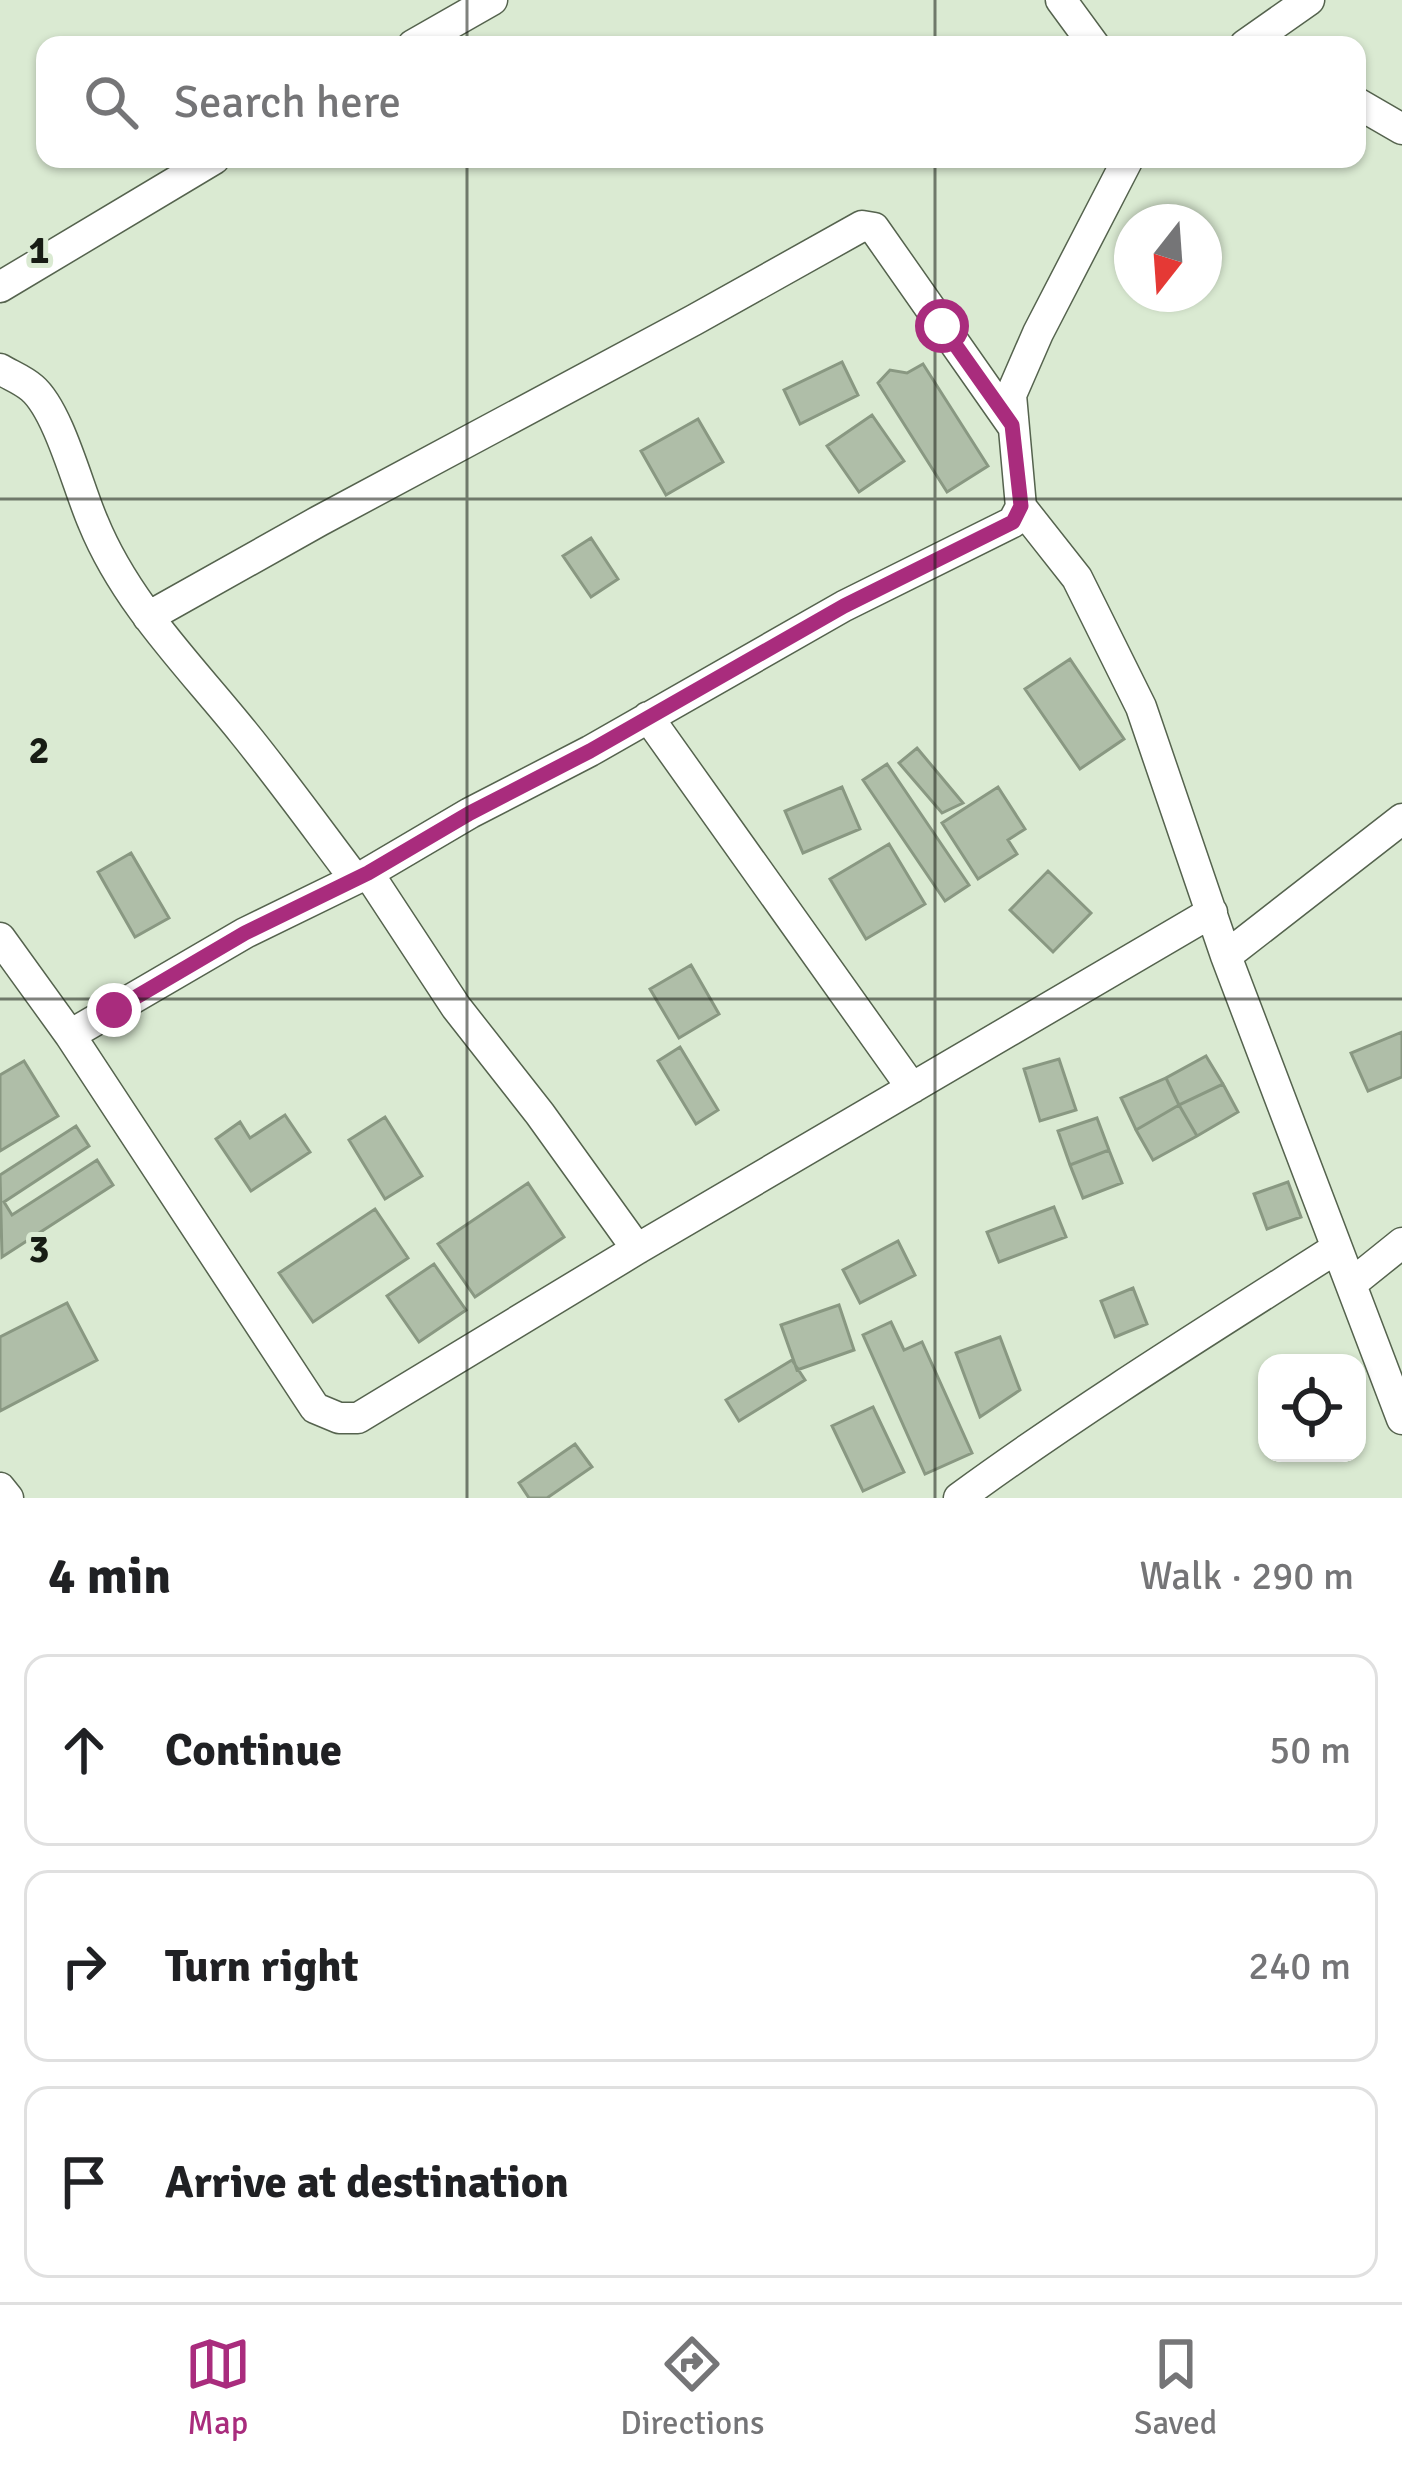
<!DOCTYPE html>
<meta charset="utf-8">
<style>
:root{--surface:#fff;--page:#f6f6f6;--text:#202124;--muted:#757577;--line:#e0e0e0;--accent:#a92c7d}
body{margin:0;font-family:Signika,sans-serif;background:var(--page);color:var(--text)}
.controls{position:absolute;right:36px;bottom:36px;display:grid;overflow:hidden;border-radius:24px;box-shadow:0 3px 9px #0004}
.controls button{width:108px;height:108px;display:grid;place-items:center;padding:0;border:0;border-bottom:3px solid var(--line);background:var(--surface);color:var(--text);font:60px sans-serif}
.compass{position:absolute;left:1114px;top:204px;width:108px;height:108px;border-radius:50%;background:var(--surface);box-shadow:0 3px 9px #0004;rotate:197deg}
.stop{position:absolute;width:36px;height:36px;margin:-27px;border:9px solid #a92c7d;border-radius:50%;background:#fff}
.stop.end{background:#a92c7d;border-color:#fff;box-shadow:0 3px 12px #0008}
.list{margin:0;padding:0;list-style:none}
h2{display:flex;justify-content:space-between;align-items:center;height:156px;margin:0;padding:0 48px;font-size:51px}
h2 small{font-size:39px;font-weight:400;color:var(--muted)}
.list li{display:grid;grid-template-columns:78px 1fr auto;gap:36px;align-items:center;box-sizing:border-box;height:192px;margin:0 24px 24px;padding:0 24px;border:3px solid var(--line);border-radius:24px}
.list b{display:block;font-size:45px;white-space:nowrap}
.list em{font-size:39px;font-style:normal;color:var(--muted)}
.icon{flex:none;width:66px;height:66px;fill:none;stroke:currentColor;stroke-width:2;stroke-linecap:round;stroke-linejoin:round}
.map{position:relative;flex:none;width:1402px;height:1498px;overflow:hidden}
.search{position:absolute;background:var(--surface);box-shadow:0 3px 9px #0004;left:36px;right:36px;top:36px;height:132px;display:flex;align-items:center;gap:30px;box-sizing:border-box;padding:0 42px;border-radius:24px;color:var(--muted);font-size:45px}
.sheet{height:804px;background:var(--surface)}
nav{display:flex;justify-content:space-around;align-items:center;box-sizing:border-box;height:168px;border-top:3px solid var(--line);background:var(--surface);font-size:33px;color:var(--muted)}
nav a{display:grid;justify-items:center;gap:6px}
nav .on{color:var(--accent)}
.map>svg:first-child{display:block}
.building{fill:#afbea8;stroke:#899882;stroke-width:3}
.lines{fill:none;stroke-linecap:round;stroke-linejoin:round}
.street-casing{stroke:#55634e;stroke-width:33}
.street{stroke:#fff;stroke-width:30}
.route{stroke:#a92c7d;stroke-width:15}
.grid{fill:none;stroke:#171c14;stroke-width:3;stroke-opacity:0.55}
.grid-label{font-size:39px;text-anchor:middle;font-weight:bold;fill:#171c14;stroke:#daead2;stroke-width:10;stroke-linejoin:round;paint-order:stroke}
</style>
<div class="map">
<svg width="1402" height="1498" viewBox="0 0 1402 1498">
<rect width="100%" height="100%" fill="#daead2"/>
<path class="building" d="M842,362l16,33 -58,29 -16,-34z
M923,364l65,102 -41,26 -69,-109 12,-13 17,3z
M872,415l32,46 -45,31 -32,-46z
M698,419l25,43 -57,33 -25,-44z
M591,538l27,41 -27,18 -28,-41z
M1070,659l54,80 -44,30 -55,-80z
M917,748l46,55 -21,10 -43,-50z
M887,764l82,121 -24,16 -82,-121z
M842,787l18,42 -57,24 -18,-42z
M998,787l27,42 -17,11 9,14 -39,25 -36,-56z
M889,844l36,60 -59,35 -36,-60z
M131,853l38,65 -34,19 -37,-65z
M1048,871l43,42 -38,39 -43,-42z
M691,965l28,49 -40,24 -29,-49z
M1402,1032v45l-34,14 -17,-38z
M680,1047l38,63 -22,14 -38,-63z
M1206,1056l17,28 -44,21 -13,-27z
M1059,1059l17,51 -36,11 -16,-52z
M24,1061l34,55 -58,35v-76z
M1166,1078l13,27 -43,25 -15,-32z
M1223,1084l15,28 -41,24 -18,-31z
M1179,1105l18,31 -44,24 -17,-30z
M285,1115l25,37 -59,39 -35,-52 24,-17 10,16z
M385,1117l37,59 -37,23 -36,-59z
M1097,1118l12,32 -39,15 -12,-34z
M76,1126l13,20 -85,56 8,13 85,-55 16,25 -111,72 -2,-82z
M1109,1150l13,33 -39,15 -13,-33z
M1288,1182l13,35 -34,12 -13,-35z
M528,1183l36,54 -89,60 -37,-53z
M1054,1207l12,30 -67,25 -12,-30z
M375,1209l33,49 -95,64 -34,-49z
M898,1241l17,34 -55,28 -17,-33z
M434,1264l32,46 -47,32 -32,-46z
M1133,1288l14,36 -32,13 -14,-36z
M67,1303l30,57 -97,51v-74z
M839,1305l15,45 -57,20 -16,-45z
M891,1322l13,28 18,-8 50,111 -47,21 -62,-139z
M1000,1337l20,53 -40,27 -24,-64z
M792,1360l13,20 -66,41 -13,-21z
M873,1407l31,65 -41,19 -31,-65z
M575,1444l17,23 -45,31h-18l-10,-15z"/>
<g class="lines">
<defs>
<path id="street" d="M1061,0l33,45
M413,45l79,-45
M1245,45l64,-45
M1357,103l45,26
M0,287l214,-128
M0,369c10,6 23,11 32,19 27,23 46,100 61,134 33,81 96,143 150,210 39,48 75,98 112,147
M1021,507l56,71 64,129 85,249 176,463
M148,617l171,-96 375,-201 168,-94 12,2 138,197
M648,717l264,371
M368,873l88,134 84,107 97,135
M0,938l70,97 245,373 24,10h19l279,-169 575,-337
M1226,956l176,-137
M70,1035l175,-102 123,-60 102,-60 120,-62 254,-145 169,-84 8,-15 -10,-112 27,-62 90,-174
M1351,1284l51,-41
M0,1488l8,10
M959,1498c122,-89 251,-169 378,-250"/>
</defs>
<use href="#street" class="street-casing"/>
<use href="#street" class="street"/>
</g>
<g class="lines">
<path class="route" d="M114,1010l131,-77 123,-60 102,-60 120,-62 254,-145 169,-84 8,-16 -9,-81 -70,-99"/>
</g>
<path class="grid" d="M467,0v45M935,0v45M467,159v1339M935,159v1339M0,499h1402M0,999h1402"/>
<g class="grid-label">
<text x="39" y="263">1</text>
<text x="39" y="763">2</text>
<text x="39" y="1262">3</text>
</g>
</svg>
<div class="controls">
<button><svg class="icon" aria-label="locate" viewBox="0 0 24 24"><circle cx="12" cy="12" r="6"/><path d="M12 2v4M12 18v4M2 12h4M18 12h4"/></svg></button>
</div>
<svg class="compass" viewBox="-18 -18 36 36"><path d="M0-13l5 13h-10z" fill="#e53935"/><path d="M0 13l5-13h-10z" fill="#757577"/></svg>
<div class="stop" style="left:942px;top:326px"></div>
<div class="stop end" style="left:114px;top:1010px"></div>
<div class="search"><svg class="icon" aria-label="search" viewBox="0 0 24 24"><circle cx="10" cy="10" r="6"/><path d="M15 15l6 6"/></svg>Search here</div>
</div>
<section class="sheet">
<h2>4 min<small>Walk · 290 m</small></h2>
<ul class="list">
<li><svg class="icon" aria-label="ahead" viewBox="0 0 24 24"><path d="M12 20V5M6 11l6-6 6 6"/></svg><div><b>Continue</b></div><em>50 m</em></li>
<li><svg class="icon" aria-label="right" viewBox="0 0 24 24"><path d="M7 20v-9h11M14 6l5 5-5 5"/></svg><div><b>Turn right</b></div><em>240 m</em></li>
<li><svg class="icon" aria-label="arrive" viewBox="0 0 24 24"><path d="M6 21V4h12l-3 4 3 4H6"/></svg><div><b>Arrive at destination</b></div></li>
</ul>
</section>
<nav>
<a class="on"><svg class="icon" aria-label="map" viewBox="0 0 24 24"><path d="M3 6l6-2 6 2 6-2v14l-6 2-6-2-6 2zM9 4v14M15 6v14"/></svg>Map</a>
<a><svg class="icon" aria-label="directions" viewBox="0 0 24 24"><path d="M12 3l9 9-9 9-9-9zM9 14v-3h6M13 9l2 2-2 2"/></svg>Directions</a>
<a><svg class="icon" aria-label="saved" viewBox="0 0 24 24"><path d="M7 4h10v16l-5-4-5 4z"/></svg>Saved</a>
</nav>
